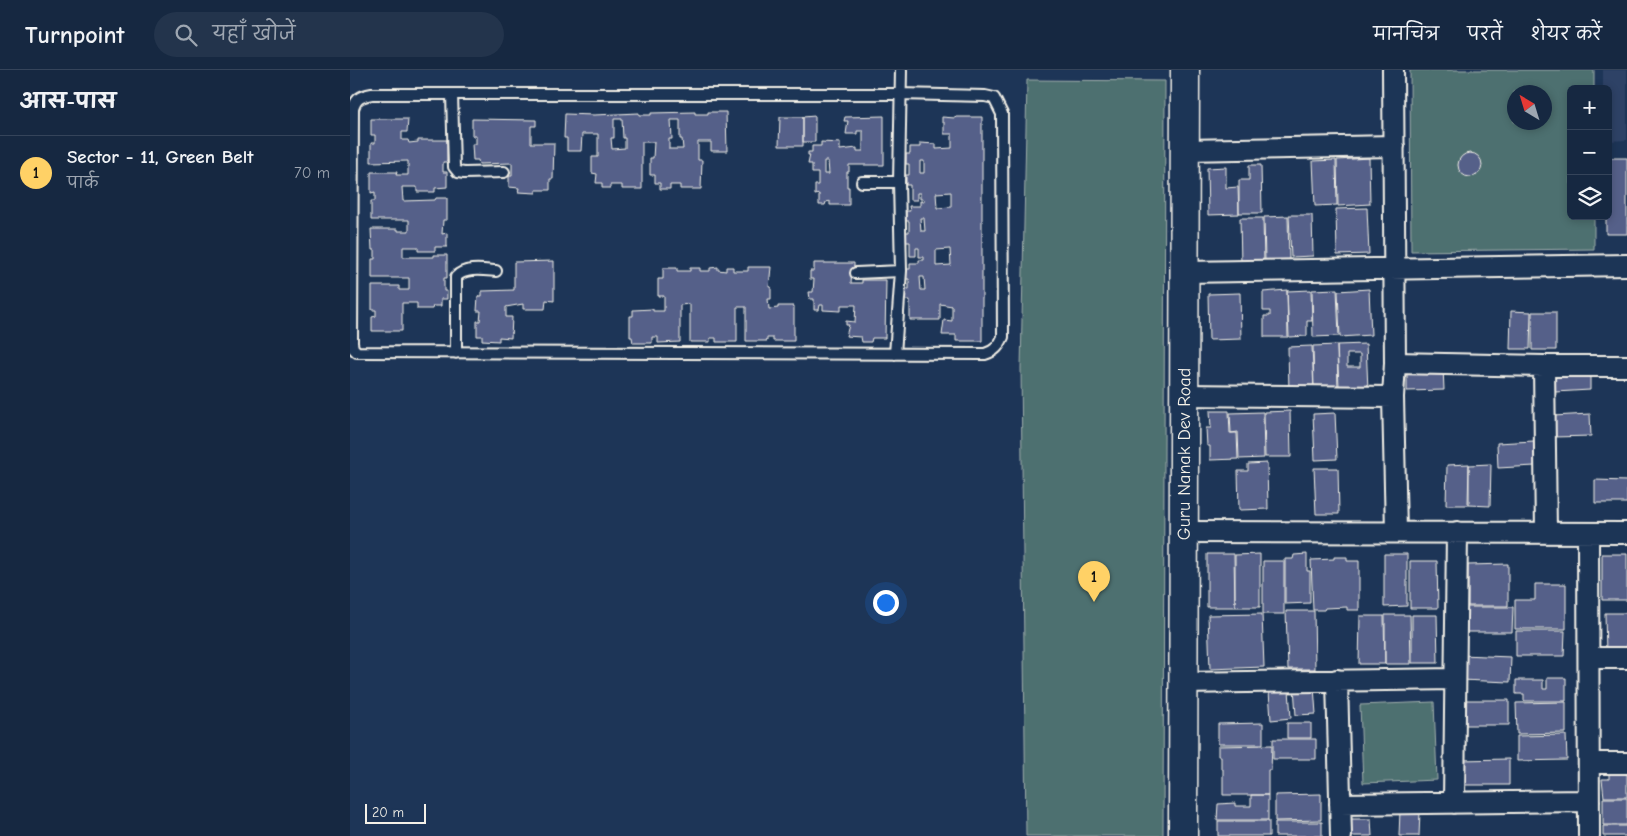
<!DOCTYPE html>
<html lang="hi">
<meta charset="utf-8">
<style>
:root{--surface:#162841;--page:#23344c;--text:#f1f3f6;--muted:#9ea6b1;--line:#35445a;--accent:#ffd166}
body{margin:0;font-family:"Comic Neue","Playpen Sans Deva",sans-serif;background:var(--page);color:var(--text)}
.controls{position:absolute;right:15px;top:15px;display:grid;overflow:hidden;border-radius:8px;box-shadow:0 2px 8px #0003}
.controls button{width:45px;height:45px;display:grid;place-items:center;padding:0;border:0;border-bottom:1px solid var(--line);background:var(--surface);color:var(--text);font:25px sans-serif}
.compass{position:absolute;left:1157px;top:15px;width:45px;height:45px;border-radius:50%;background:var(--surface);box-shadow:0 2px 8px #0003;rotate:322deg}
.scale{position:absolute;left:15px;bottom:12px;width:61px;box-sizing:border-box;padding-left:5px;border:2px solid #f4f1e8;border-top:0;font-size:14px;line-height:18px;white-space:nowrap;color:#f4f1e8;-webkit-text-stroke:4px #1d3557;paint-order:stroke}
.you{position:absolute;left:535px;top:532px;width:18px;height:18px;margin:-12px;border:4px solid #fff;border-radius:50%;background:#1a73e8;box-shadow:0 0 0 8px #1a73e833}
.badge{display:grid;place-items:center;width:32px;height:32px;border-radius:50%;background:var(--accent);color:#111;font-size:16px;font-weight:700}
.pin{position:absolute;translate:-50% -41px;filter:drop-shadow(0 1px 2px #0008)}
.pin::after{content:'';position:absolute;top:26px;width:18px;height:15px;background:inherit;clip-path:polygon(0 0,100% 0,50% 100%)}
.list{margin:0;padding:0;list-style:none}
h2{display:flex;justify-content:space-between;align-items:center;height:65px;margin:0;padding:0 20px;font-size:21px}
h2 small{font-size:16px;font-weight:400;color:var(--muted)}
.list li{display:grid;grid-template-columns:32px 1fr auto;gap:15px;align-items:center;box-sizing:border-box;height:75px;padding:0 20px;border-top:1px solid var(--line)}
.list b{display:block;font-size:19px;white-space:nowrap}
.list p{margin:0;font-size:16px;white-space:nowrap;color:var(--muted)}
.list em{font-size:16px;font-style:normal;color:var(--muted)}
.icon{flex:none;width:28px;height:28px;fill:none;stroke:currentColor;stroke-width:2;stroke-linecap:round;stroke-linejoin:round}
.map{position:relative;flex:none;width:1277px;height:766px;overflow:hidden}
header{display:flex;align-items:center;gap:30px;box-sizing:border-box;height:70px;padding:0 25px;background:var(--surface);border-bottom:1px solid var(--line)}
header strong{font-size:24px}
nav{display:flex;gap:28px;margin-inline-start:auto;font-size:18px}
.search{width:350px;height:45px;background:var(--page);display:flex;align-items:center;gap:12px;box-sizing:border-box;padding:0 18px;border-radius:28px;color:var(--muted);font-size:19px}
main{display:flex}
aside{flex:1;background:var(--surface)}
.map>svg:first-child{display:block}
.built{fill:#2e4266}
.green{fill:#4e6f70;stroke:#a1b0ac;fill-rule:evenodd}
.building{fill:#546189;stroke:#f4f1e8;fill-rule:evenodd}
.lines{fill:none;stroke-linecap:round;stroke-linejoin:round}
.lane-casing{stroke:#f4f1e8;stroke-width:14}
.street-casing{stroke:#f4f1e8;stroke-width:24}
.secondary-casing{stroke:#f4f1e8;stroke-width:31}
.lane{stroke:#1d3557;stroke-width:10}
.street{stroke:#1d3557;stroke-width:20}
.secondary{stroke:#1d3557;stroke-width:28}
.labels{text-anchor:middle;dominant-baseline:central;stroke-width:5;stroke-linejoin:round;paint-order:stroke}
.street-label{font-size:18px;fill:#f4f1e8;stroke:#1d3557}
</style>
<header>
<strong>Turnpoint</strong>
<div class="search"><svg class="icon" aria-label="search" viewBox="0 0 24 24"><circle cx="10" cy="10" r="6"/><path d="M15 15l6 6"/></svg>यहाँ खोजें</div>
<nav><a>मानचित्र</a><a>परतें</a><a>शेयर करें</a></nav>
</header>
<main>
<aside>
<h2>आस-पास<small></small></h2>
<ul class="list">
<li><span class="badge">1</span><div><b>Sector - 11, Green Belt</b><p>पार्क</p></div><em>70 m</em></li>
</ul>
</aside>
<div class="map">
<svg width="1277" height="766" viewBox="0 0 1277 766">
<rect width="100%" height="100%" fill="#1d3557"/>
<filter id="ink" filterUnits="userSpaceOnUse"><feTurbulence type="fractalNoise" baseFrequency=".02" numOctaves="2"/><feDisplacementMap in="SourceGraphic" scale="10" xChannelSelector="R" yChannelSelector="G"/><feConvolveMatrix kernelMatrix="1 2 1 2 8 2 1 2 1" color-interpolation-filters="sRGB"/></filter>
<g filter="url(#ink)">
<path class="built" d="M1253,0h24v70l-19,1v-52h-5z"/>
<path class="green" d="M1060,0h184v19h-23v127h23v33l-183,2zM1164,22h30v30h-30z
M677,10l138,1 -2,755h-137l-5,-468z
M1084,632l3,78 -74,3 -3,-78z"/>
<path class="building" d="M345,42v2h13v-2h18l1,39h-16v-9h-13v18h4l-1,29h-21v-4h-10v4h-10v-6h-5v-8h-5v-17h3l1,-16h-12v47h-20v-4h-12v3h-8v-5h-6l1,-9 -5,-1v-16h6v-23h-16l-1,17h-14v-13h-3l1,-24 29,1 45,-2v2h12v-2zM264,49h8l1,19h2v10l-13,1 -1,-11h3zM321,50h9v19h2l1,10h-14v-10h3z
M465,46v26h-12v-25z
M534,46v49h-35v7h-2v15h2v18h-19v-4l-4,1 -1,3h-6v-11l-4,1v-10h3v-12h-6v-9h-4l2,-9h-2v-3h4v-6h9v-4l19,1v7l17,-2v3h6v-20h-6v3h-11l2,-13h-4l1,-4zM474,91h4l1,13h-5z
M430,47h23v29h-24z
M592,47l13,1 1,-1h26v224h-26v-6h-14l2,-15 8,1v-15l-12,-2v16h-30v-20h-5v-11h4v-10h-4v-10h5v-6h9v-3h5v-3h-5v-9h-3v8h-6v-14h-4v-10h3v-11h-3v-10h4l-1,-5h11v-5l4,1v-3h-4v-6h-3v7h-7v-15h-4v-10h3v-11h-3v-10h4v-7h10v-4l16,1v5l16,-1v-14h-8v-12h-2zM570,91h4v12h-4zM601,122v15l-14,1 -1,-15zM570,148h4l1,13h-4zM600,179l1,16 -15,1v-16zM570,207h4l1,13h-4z
M21,49h37l-1,13h-5v8h6l1,3 9,-1v-2h29v22h-4v10h4v15l-12,1v4h-18v-5h-15l1,14 32,-1 1,-2h11v22h-4l-1,14 5,-1v14h-12v4h-17v-4h-15v10h31v-2h13v23h-3v13h3v8h-6v7h-8l-1,3h-15v-6h-15v28h-30v-14l4,-1v-6h-4v-24h27v4h10v-12h-37v-19h3v-9h-3l-1,-21h27v2h11v-11h-38v-19h4v-9l-4,1v-21h26l-1,3h12v-14l-37,1v-19h4v-8h-4z
M122,49l64,1v6h-5v17h23l-1,36h-3v11h-14v3l-18,-1 1,-4 -10,-1v-11h3v-13l-33,1 -1,-4h-5l-1,-16h4v-8h-4z
M1108 95a12 12 0 1 1 24 0a12 12 0 1 1-24 0Z
M1019,88l1,46 -32,2 -1,-46z
M1258,88h19v76h-21v-18h2z
M986,90l1,45 -22,1 -2,-45z
M899,95h12l1,48h-23v-33h10z
M876,97v21l12,-1 1,27 -31,1 -1,-47z
M1017,138l2,46 -32,1 -1,-46z
M939,145h23l1,41 -22,1z
M938,146l1,45 -24,1 -1,-45z
M890,148h23l1,45 -23,1z
M204,191v40l-8,-1 -1,9h-22v-5l-17,3v10h6l-1,21 -12,-1v4l-17,-1v-4h-5v-15h3l1,-10h-4l1,-15h4v-5l32,-1v-28z
M464,193h40v6l-2,-1 -1,15h11v-3h24l-1,58h-13l-1,4h-9l-1,-5 -15,-1 3,-11h-3v-4l9,1 1,-17h-15v6l-18,-1v-5h-3l-1,5h-5v-11h-4l-1,-7h4l1,-13h-4v-8h4z
M368,197v3l8,1v-4h7v4h15v-4h23l-2,20h2v12h-3l1,10 9,-1v-2h16v35h-21v-3h-6v3h-21v-34h-9v35h-21v-4h-6v4h-20v-38l-10,1v37l-22,1v-6h-6v6h-19l-1,-6h-2v-21h3v-6l20,-1v2h11v-15h-6v-17h5v-11h14v3h13v-3h10v3h10v-3z
M987,219l2,47 -26,1 -1,-47z
M1019,219l2,46 -31,2 -2,-46z
M937,220l1,47h-24v-21h6v-5h-7v-19z
M961,220l1,31h-5v15l-18,1 -2,-46z
M890,223l1,46 -32,1 -1,-46z
M1161,241l20,1 -1,37h-20z
M1182,242h24v38h-24z
M1016,274l2,46 -21,1v-5h-8l-2,-41zM997,284h13v13h-13z
M987,275l1,46 -24,1 -1,-46z
M962,276l2,45 -25,2 -1,-46z
M1093,297l1,23 -37,1v-23z
M1240,299v21l-35,2 -1,-22z
M860,341h19l1,22h7l1,26 -28,1v-14h-3l-1,-18h5z
M940,341l1,46h-26l-1,-45z
M913,342l1,46 -25,1 -1,-27 -7,1 -1,-20z
M985,343l2,46 -22,1 -2,-46z
M1240,344l1,22 -37,1 -1,-21z
M1184,371l1,25 -37,2 -1,-25z
M917,393l1,46 -29,1 -1,-39h10v-7z
M1119,394l-1,41h-22l1,-40z
M1141,394l-1,42 -21,-1v-40z
M964,398h24l1,46h-23z
M1245,410l32,1v22h-32z
M857,484h27l1,53h-28z
M910,484v53h-25v-52z
M957,484v17h3v32l-25,1v-45h8l1,-4z
M1034,484h23v52l-23,1z
M1252,484h25v46h-25z
M984,487h13v4h12v49h-12v-3l-22,1 -1,2h-11l-2,-50 23,-1z
M913,491h21v53h-21z
M1060,491h27l1,47h-28z
M1158,494v42h-40v-41z
M1185,514h31v45h-51v-29h20z
M1109,537h54l-1,25h-53z
M936,541h28l1,58h-27z
M1255,543h22v40l-21,1z
M912,544l2,53 -54,2 -2,-54z
M1035,545h25l1,49h-26z
M1062,545h25l1,48h-26z
M1010,546h24l1,48h-26z
M1166,561h49l-1,25h-48z
M1111,585l50,2 -1,25 -50,-2z
M1197,608h19v23h-42v-7h-8v-14h27v9h4z
M944,617h20l2,27 -20,1z
M939,620l2,28 -20,2 -2,-29z
M1110,630h49v25h-48z
M1216,632v31l-49,1 -1,-31z
M913,653v21h-45v-20z
M937,653h24v15h-24z
M1216,665l1,25 -50,1v-25z
M923,669h43v20h-43z
M922,675l-1,25h-3v25h-45v-26h-2v-13h-3v-10z
M1159,689v26h-48v-25z
M1259,701h18v26h-23l-2,-18h7z
M971,724v26l-46,1v-26z
M901,725h17v25h-51l1,-16 17,-1v3h16z
M1253,728h24v27h-24z
M1050,741h20l-1,25h-20z
M997,749h24l1,17h-25z
M868,751h51v15h-51z
M925,752h47v14h-47z
M1253,756h24v10h-24z"/>
<g class="lines">
<defs>
<path id="lane" d="M22,24h528l85,2 9,2 8,16 1,223c-4,9 -8,14 -18,17l-628,-2 -4,-4 -1,-5 1,-234c3,-11 8,-13 19,-15z
M102,24l2,73 4,5 6,1 40,-1
M512,112h37l2,-112
M549,112l2,89
M506,203l45,-2 -6,83
M106,283v-76c9,-10 27,-7 40,-6"/>
<path id="street" d="M1043,0l2,293 -2,34 3,135
M835,80l209,-4
M835,202l442,-7
M1045,293l149,3 2,167
M1194,296h83
M834,325l209,2
M834,462l443,1
M1238,463l1,303
M1239,588h38
M987,610l4,156
M833,613l272,-4
M1239,693h38
M1104,733l3,-271
M990,734l249,-3"/>
<g id="secondary">
<path id="s1" d="M833,766l2,-766"/>
</g>
</defs>
<use href="#lane" class="lane-casing"/>
<use href="#street" class="street-casing"/>
<use href="#secondary" class="secondary-casing"/>
<use href="#lane" class="lane"/>
<use href="#street" class="street"/>
<use href="#secondary" class="secondary"/>
</g>
</g>
<g class="labels">
<g class="street-label">
<text stroke="none"><textPath href="#s1" startOffset="382">Guru Nanak Dev Road</textPath></text>
</g>
</g>
</svg>
<div class="controls">
<button>+</button>
<button>−</button>
<button><svg class="icon" aria-label="layers" viewBox="0 0 24 24"><path d="M12 4l9 5-9 5-9-5zM3 14l9 5 9-5"/></svg></button>
</div>
<svg class="compass" viewBox="-18 -18 36 36"><path d="M0-13l5 13h-10z" fill="#e53935"/><path d="M0 13l5-13h-10z" fill="#9ea6b1"/></svg>
<div class="scale">20 m</div>
<div class="you"></div>
<div class="pin badge" style="left:744px;top:532px">1</div>
</div>
</main>
